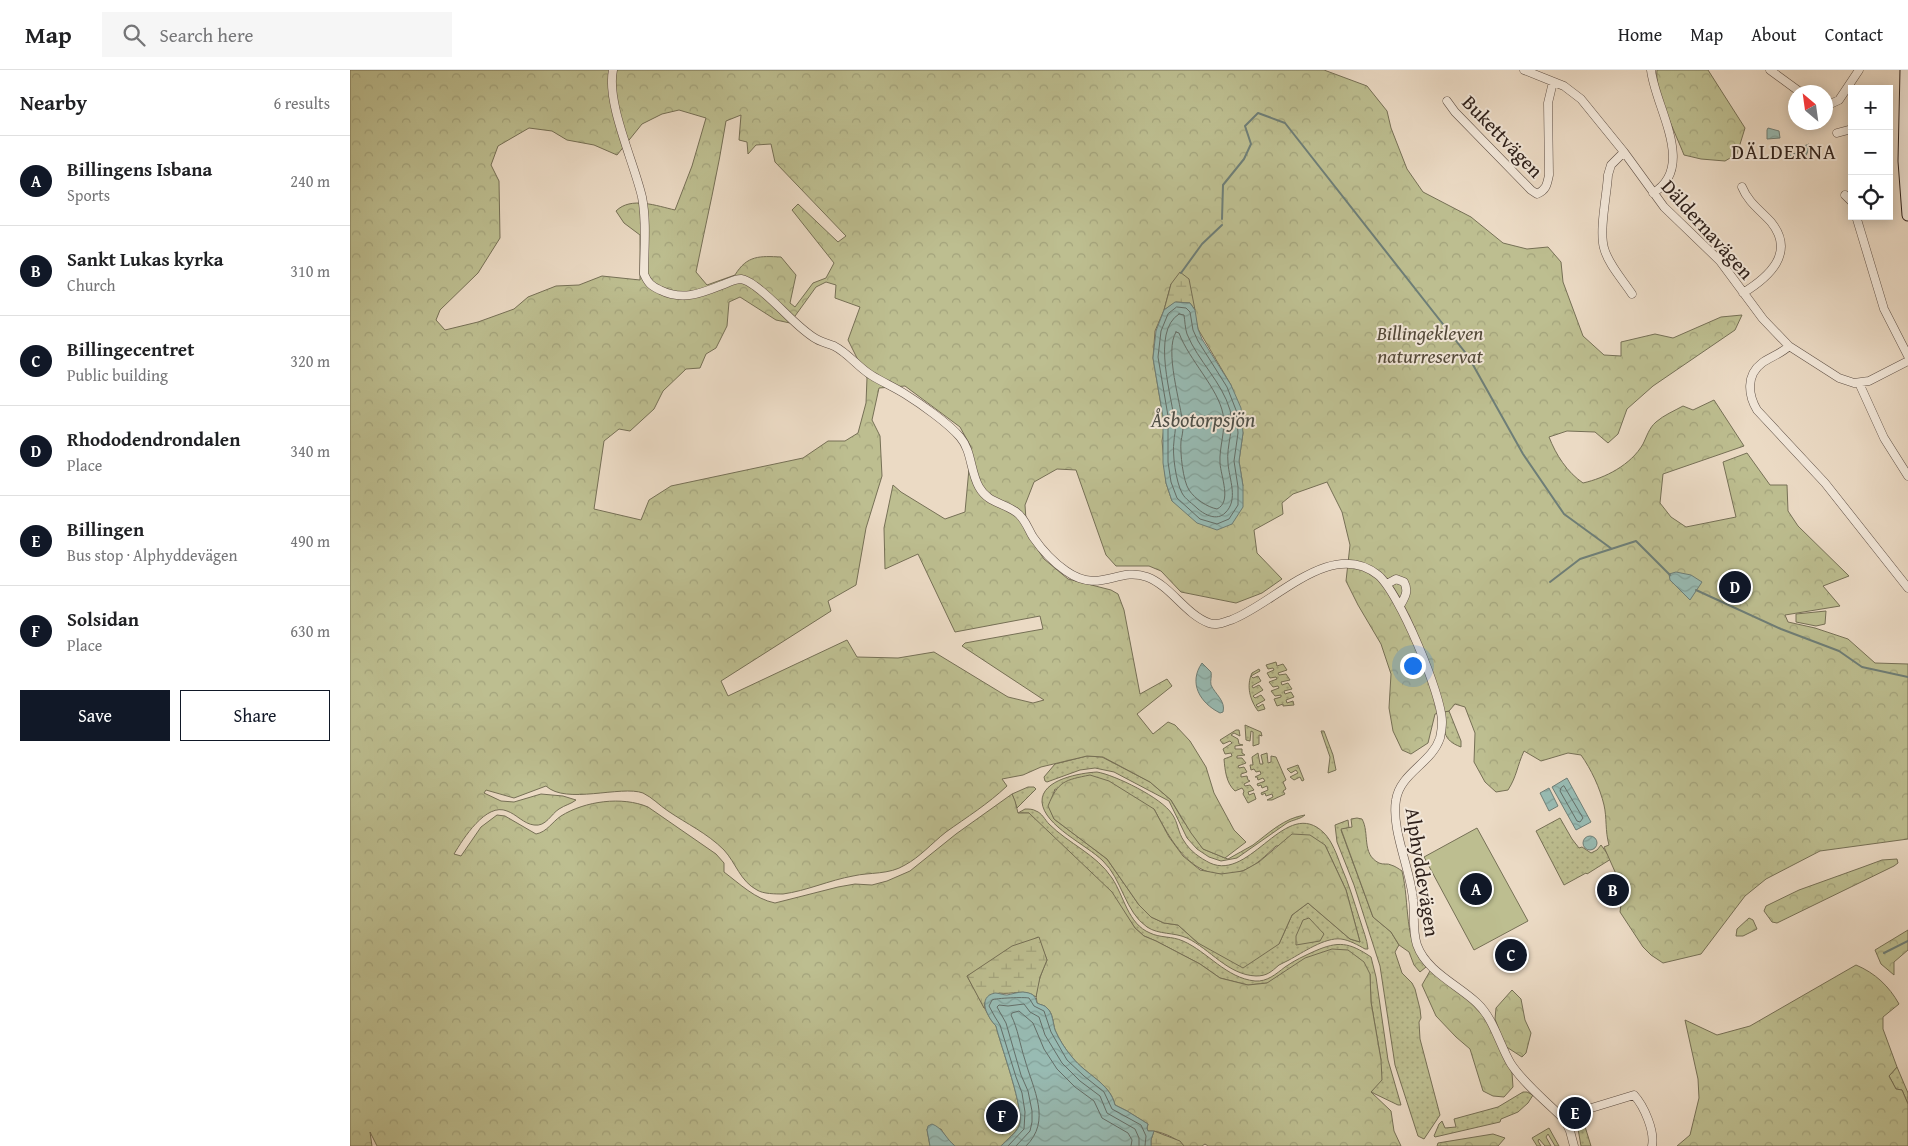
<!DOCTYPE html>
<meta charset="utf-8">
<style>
:root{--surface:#fff;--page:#f6f6f6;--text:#202124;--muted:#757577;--line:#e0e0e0;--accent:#111827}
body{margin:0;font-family:"Gentium Book Plus",serif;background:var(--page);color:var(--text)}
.controls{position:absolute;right:15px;top:15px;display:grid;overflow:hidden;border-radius:0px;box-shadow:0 2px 12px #0003}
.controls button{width:45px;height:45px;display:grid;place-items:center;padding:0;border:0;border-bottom:1px solid var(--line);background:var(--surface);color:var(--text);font:25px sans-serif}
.compass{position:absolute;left:1438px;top:15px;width:45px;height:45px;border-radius:50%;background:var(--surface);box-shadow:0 2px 12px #0003;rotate:331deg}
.you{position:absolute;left:1062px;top:595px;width:18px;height:18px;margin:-12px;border:4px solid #fff;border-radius:50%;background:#1a73e8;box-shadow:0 0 0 8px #1a73e833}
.badge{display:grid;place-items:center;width:32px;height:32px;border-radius:50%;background:var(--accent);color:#fff;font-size:16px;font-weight:700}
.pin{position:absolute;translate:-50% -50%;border:2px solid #fff;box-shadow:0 1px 5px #0006}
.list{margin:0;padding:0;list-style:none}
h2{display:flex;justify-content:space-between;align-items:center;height:65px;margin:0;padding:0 20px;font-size:21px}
h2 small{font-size:16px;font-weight:400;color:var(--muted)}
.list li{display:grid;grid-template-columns:32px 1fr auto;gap:15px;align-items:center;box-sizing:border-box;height:90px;padding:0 20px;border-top:1px solid var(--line)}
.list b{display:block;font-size:19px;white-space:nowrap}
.list p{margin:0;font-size:16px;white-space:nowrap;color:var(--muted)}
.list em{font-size:16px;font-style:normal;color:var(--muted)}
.actions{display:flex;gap:10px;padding:15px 20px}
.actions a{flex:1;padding:11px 0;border:1px solid var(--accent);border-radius:0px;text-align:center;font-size:18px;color:var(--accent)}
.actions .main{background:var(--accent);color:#fff}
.icon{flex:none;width:28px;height:28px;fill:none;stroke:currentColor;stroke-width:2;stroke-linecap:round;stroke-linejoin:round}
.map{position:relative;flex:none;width:1558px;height:1076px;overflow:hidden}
header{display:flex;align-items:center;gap:30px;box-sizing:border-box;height:70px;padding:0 25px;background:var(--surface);border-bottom:1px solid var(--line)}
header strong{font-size:24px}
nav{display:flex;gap:28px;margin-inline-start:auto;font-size:18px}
.search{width:350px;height:45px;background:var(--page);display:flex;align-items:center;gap:12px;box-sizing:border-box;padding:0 18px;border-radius:0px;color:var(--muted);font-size:19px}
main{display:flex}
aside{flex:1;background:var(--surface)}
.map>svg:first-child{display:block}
.green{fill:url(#green-dots);stroke:#767056;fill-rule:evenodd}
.forest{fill:url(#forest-crowns);stroke:#767056;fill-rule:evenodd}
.wetland{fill:url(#wetland-marsh);stroke:#767056}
.pitch{fill:#bdbe90;stroke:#767056}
.water{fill:url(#water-waves);stroke:#6e7e77}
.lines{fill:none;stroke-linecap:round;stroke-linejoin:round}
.shore{stroke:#646e68;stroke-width:1}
.stream{stroke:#6e7e77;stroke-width:2}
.street-casing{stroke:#5f5046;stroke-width:9}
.secondary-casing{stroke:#30221c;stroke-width:13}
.street{stroke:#f2e7d9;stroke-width:8}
.secondary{stroke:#f2e7d9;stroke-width:11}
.labels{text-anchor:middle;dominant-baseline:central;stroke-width:4;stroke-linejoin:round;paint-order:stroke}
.street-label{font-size:20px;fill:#30221c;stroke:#f2e7d9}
.park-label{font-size:20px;font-style:italic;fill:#534939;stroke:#f2e7d9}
.neighbourhood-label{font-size:21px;letter-spacing:1px;fill:#30221c;stroke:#f2e7d9}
.water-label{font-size:21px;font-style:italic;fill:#4f5049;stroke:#f2e7d9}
</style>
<header>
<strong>Map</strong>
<div class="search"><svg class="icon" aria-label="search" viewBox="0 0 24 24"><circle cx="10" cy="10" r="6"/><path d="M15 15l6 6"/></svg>Search here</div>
<nav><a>Home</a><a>Map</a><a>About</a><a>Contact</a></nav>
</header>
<main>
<aside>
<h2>Nearby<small>6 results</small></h2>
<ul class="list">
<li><span class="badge">A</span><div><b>Billingens Isbana</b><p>Sports</p></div><em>240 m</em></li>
<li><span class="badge">B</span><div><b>Sankt Lukas kyrka</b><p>Church</p></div><em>310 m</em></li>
<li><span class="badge">C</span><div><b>Billingecentret</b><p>Public building</p></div><em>320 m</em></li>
<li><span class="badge">D</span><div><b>Rhododendrondalen</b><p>Place</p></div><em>340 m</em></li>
<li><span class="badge">E</span><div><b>Billingen</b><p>Bus stop · Alphyddevägen</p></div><em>490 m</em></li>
<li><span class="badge">F</span><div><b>Solsidan</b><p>Place</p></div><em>630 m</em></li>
</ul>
<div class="actions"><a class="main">Save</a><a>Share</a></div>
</aside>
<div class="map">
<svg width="1558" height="1076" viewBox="0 0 1558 1076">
<defs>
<pattern id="green-dots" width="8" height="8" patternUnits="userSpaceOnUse" patternTransform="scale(1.25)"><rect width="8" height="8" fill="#bdbe90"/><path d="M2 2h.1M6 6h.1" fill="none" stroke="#a3a37c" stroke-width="1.8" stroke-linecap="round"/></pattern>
<pattern id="forest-crowns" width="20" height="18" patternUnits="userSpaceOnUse" patternTransform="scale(1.25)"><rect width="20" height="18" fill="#bdbe90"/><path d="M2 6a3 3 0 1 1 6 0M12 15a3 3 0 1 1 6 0" fill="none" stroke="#a3a37c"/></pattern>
<pattern id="wetland-marsh" width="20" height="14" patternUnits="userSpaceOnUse" patternTransform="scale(1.25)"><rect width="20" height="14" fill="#bdbe90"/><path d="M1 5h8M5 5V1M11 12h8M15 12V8" fill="none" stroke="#a3a37c"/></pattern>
<pattern id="water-waves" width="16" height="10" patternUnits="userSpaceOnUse" patternTransform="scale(1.25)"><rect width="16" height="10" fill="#98bbb3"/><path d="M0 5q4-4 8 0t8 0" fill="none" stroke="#83a099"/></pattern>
</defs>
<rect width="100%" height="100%" fill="#ebdac4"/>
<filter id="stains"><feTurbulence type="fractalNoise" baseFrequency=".004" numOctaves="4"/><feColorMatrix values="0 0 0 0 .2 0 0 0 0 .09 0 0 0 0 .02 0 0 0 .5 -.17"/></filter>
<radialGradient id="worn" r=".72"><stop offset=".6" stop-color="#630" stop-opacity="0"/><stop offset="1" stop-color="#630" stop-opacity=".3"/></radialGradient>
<path class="green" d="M926,592l1,4 6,-2 4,6 -9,3 1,2 7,-1 4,6 -9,2 1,3 6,-2 4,6 -8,2 1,3 6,-2 3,5 -8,3 1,3 6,-2 1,4 -11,1v-2l-6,2 -3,-7 7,-2v-2l-6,1 -4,-5 8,-3 -1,-2 -5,1 -4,-5 8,-3 -1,-2 -6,1 -3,-5 7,-3 -1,-2 -5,1 -2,-4z
M909,599l1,2 -9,5 2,2 5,-2 3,5 -9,5 1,2 6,-3 4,5 -10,6 2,2 6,-3 4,5 -9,5 2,2 5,-3 2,5 -7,2c-8,-11 -12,-25 -6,-38z
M1099,641l12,30v6c-19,-7 -17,-17 -18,-35z
M895,655l16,7 1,4 -3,-1v9l-6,2v-14l-2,-1 -1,10 -4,-1z
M886,660h3l1,6 -6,-3 -3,2 7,4 1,5 4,1 -8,1v3h7v4l3,2 -8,1v2h5l4,5 -8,3 1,2 5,-1 3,5 -6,2v3l6,-1 1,4 2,1 -6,3 1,2 5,-1 4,5 -6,2 1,3 5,-2 2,6 -8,4 -5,-9 1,-3 -2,-3 -7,3c-9,-8 -10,-21 -11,-32l8,-3 -1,-3 -6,1 -2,-5 9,-6 -2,-2 -7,3 -3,-4z
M971,661h3l9,24 3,15 -8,3 2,-16z
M908,683l2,11h3l-2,-9 6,-2 1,10 3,-1v-6l5,1 10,23 -3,2 3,7 -3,2 2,3 -13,6h-5l6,-3 -1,-3 -6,2 -1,-3 -3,2 -1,-2 7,-3 -1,-4 -5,2 -1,-3 -3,1 -1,-2 8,-3 -2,-3 -5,2 -1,-3h-2l6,-3 -1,-3 -4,1 -2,-3 -3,1 -1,-5h3l-1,-8z
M737,686l15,1 48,25 21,18 11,19 21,30 22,9 3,1c8,-5 17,-9 25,-14 16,-12 31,-27 52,-30 -4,4 -13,5 -18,8l-50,35 -16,3 -12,-4 -12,-8 -10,-11 -18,-37 -55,-29 -19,-4 -15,2 -33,12 -2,-1 -1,-4 11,-13z
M948,695l6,15 -2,1 -2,-4 -6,3 -4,-3 8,-4 -2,-3 -5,3 -4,-4z
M747,702c18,3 65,26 75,42 6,8 6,19 12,27 6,10 16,17 26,22 41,19 76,-68 114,-30 8,8 13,22 17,33 8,18 13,36 19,54 3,10 7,19 8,29h-3c-7,-4 -16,-9 -24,-10 -16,-2 -39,14 -52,21 -3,2 -7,3 -10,5 -8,7 -12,11 -23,11 -28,-1 -46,-27 -69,-38 -13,-6 -28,-3 -40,-11 -22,-15 -25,-48 -44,-66 -16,-16 -59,-35 -61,-59 -1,-23 39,-29 55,-30zM705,719l99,20c19,35 40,77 88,62 13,-4 24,-16 34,-25l49,-1 21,45 14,52 -10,-3 -42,-36 -16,12 -13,29 -81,-1 -20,-18 -14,-2 -13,-6 -12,-12 -32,-46 -53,-40 -5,-13z
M678,717h6l2,2 -19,19 -5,-14z
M675,739c4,0 8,0 11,2 6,2 9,9 13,13 20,20 47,30 63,54 12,18 16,46 38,55 10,5 22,3 33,8 25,11 43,37 72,40 12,1 21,-7 30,-14 10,-7 19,-11 30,-16 23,-10 34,-9 56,6l5,20 12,83 13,45h-3l-27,-13 10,-32 -10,-58 -1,-28h-88l-14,9 -20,2 -28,-7 -20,-14 -44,-23 -12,-5 -9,-8 -11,-16 -95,-99h-11z
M1210,748l12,21 7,9 3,-1 9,6 6,-3 4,-5 10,14 -24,15 -1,-1 -22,12 -28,-54z
M998,750l1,8 -8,2 32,87 18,15 8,13 -4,7 7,21 10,10 3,6 5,20 1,9 -2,4 1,17 20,76 -16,24 -6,-3 -23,-71 -15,-99 -26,-81 -17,-43 -2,-17z
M1547,997l11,26v11l-6,-14 -6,-1 -7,-13z
M1173,1022h4l6,3 -5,8 -10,9 -17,7 -1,3 -65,15 -1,-1 5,-12 3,-3 3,7 11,-1 -2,-8 44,-12z
M1236,1045l1,3 -4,2 8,26h-10l-4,-23 5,-7z"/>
<path class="forest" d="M0,0h974l43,16 20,25 4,17 16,41 16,23 48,25 32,26 24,6 21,-2 13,15 2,20 20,54 21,19 17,1v-14l34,-8 18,4 48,-21 21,-2 -7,15 -82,56 -26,23 -9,25 -10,9 -13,-11 -28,-1 -18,6c7,18 18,35 34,46 22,-5 48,-18 60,-39 4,-8 6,-16 13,-22 8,-7 18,-11 27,-16l10,4 21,-10 30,46 -81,28 -3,29 11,14 15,10 50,-10 -13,-55 24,-9 23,32h17l1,26 10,15 51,50 -26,10 17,20 -55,9 3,7 27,6 33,11 27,24 33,1v175l-88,12 -54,28 -21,17 -44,58 -38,9 -12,-8 -8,-8 -23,-35 1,-8 9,-11 -7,-14 -7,-5 -12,-27 5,-2c-4,-14 -2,-27 -5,-40 -4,-17 -13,-36 -23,-50l-13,-2 -27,8 -17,-10c-7,15 -7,25 -16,39l-12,2 -11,-10 -11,-20 1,-29 -10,-26 -10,-3 -6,7 -14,3 -7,29 -17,11 -9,-4 -9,-19 -4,-23 2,-34 -10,-30 -23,-39 -12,-24 4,-36 -8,-33 -15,-30 -34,12 -11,9 1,11 -29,16 3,23 25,26 -20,14 -26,10 -55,-11 -20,-21 -12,-5h-33l-10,-11 -30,-85 -19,-1 -23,13 -9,23 2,29 17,25 24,20 43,11 7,4 6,16 16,84 27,-15 5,7 -35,28 16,20 15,-12 7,3 15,16 16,26 8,26 20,37 12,12 -21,16 -22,-9 -12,-16 -20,-33 -21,-18 -47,-25 -16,-1 -46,11 -18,8 -21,4 5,7c-19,18 -40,31 -61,46 -14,11 -26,25 -41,33 -16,10 -35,7 -52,11 -23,4 -47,15 -70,18 -7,0 -20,0 -26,-4 -17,-9 -21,-27 -33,-40 -17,-17 -37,-26 -56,-39 -9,-6 -15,-13 -25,-18 -22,-8 -77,12 -97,-7l-32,12 -28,-8 -2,3 17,8 13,1 27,-8 22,2 13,4c-5,4 -11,5 -17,9 -8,5 -13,18 -25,16 -10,-1 -18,-11 -27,-14 -21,-9 -44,28 -53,43l7,2 20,-29 16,-12 8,1 31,18c11,-2 16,-12 25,-18 24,-15 61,-20 87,-9l68,47 8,9v9c16,12 31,27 51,31l63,-16 17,-3 17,1 15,-4 23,-10 46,-37 56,-40 3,7 3,12h11l83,79 23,36 9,8 12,5 44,23 20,14 28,7 19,-2 38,-25 27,-9 16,1 16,12 6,12 1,28 10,58 1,20 -11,12 20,19 3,20 7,15h-193l-3,-2 -3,2h-18c-7,-8 -25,-16 -36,-15l-1,-3 1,-4 -21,-13 -12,-6c-5,-22 -29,-30 -43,-48 -7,-8 -13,-18 -17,-27 -2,-7 -2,-17 -8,-22 -2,-3 -7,-3 -10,-5 -3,-14 5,-31 10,-43l-9,-23 -71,39 24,44 5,6c4,18 30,87 23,100 -3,7 -13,14 -18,20h-46l-8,-7 -6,-10h-14l3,17h-553l-7,-14 2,14h-22zM329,40l27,8 -14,48 -17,44c-18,-4 -44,-14 -59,1l8,12 16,12v45l-38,-4 -23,9 -23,1 -28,11 -14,12 -36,13 -33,8 -9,-10 4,-10 38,-37 22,-35 -1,-57 -8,-16 7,-19 31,-18 23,3 15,9 27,5 23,10 25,-31 20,-10zM391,45l-2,25 8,2 1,12 8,-9 15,-1 4,18 71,74 -8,6 -40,-38 -6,6 42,53 -8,15 -13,5 -18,24 -5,-4 6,-28 -15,-18c-21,-1 -34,-2 -46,18l-28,10 -11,-13c10,-50 22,-100 30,-151zM476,212l10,3 -1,13 25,9 -12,33 19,38 -1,25 -8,30 -13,8h-17l-25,17 -132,28 -22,14 -8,20 -47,-11 10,-68 15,-12 11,2 24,-22 9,-18 23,-22 14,-1 6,-14 10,-6 11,-22 2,-24 11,-5 36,23 14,3 26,-36zM821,214l19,9 8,36 33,56 12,48 -4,28 4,25 -66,18 -5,-3 -6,-18 -4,-42 2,-12 -1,-12 -10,-59 2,-27 9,-21zM555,316l55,41 11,20 -6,65 -20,7 -44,-27 -8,-7 -9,43 1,41 33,-15 37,78 85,-16 3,13 -78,14 -3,3 82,54 -11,3 -25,-6 -74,-45 -36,6 -41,-1 -10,-17 -119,56 -7,-15 110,-70 -3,-10 28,-16 10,-57 16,-52 -2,-40 -8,-16 7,-32z
M1307,0h51l37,58 -8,26 -12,7 -24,-2 -17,-4c-8,-21 -30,-64 -27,-85z
M740,705l19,6 45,28 15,28 14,19 17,14 21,4 22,-3 16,-9 33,-28 18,1 15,10 21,45 14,52 -10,-3 -42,-36 -16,12 -13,29 -36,24 -45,-25 -20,-18 -14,-2 -13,-6 -12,-12 -32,-46 -53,-40 -6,-13c10,-25 17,-26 42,-31z
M1007,748l5,1c8,14 -1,35 17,44 4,2 9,0 12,2 4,1 8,4 11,6 8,32 1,70 24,96l-6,5 -6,-7 -5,-13 -10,-7 -8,-13 -18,-15 -32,-88 11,-2 -1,-8z
M1547,789l1,4 -4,3 -117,57 -5,-1 -8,-11 2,-5 33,-16 64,-23 19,-7z
M959,848l15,16 -4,7 -24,4v-9l7,-16z
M1399,848l4,2 4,9 -14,7h-7l1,-7z
M1558,860v20l-14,12v13l-13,-11 -6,-14z
M1506,895c19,8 33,21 43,39l-16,13v12l14,38 -8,9 7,13 6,1 6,14v42h-231l13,-11 9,-37 -1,-19 -13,-59 32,15 33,-9z
M1080,901l38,29 19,20 25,53 1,14 -9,10 -11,-1 -10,-5 -13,-42 -14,-12 -20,-21 -14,-31z
M1162,920l9,9 4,21 6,13 -5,20 -4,4 -17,-11 -10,-27 1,-11z
M1143,1064l12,4 -7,8h-61l1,-3z"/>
<path class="wetland" d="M830,202l9,7 6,31 -5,-7 -14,-1 -12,8 7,-26z
M689,867l8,23 -7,17 -4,20c-11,-9 -24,-2 -37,-4l-14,9 -1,6 -17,-32 45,-30z
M804,1061l26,10 4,5h-33v-6z"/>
<path class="pitch" d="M1476,541l-1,13 -9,2 -20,-4v-8z
M1127,758l51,93 -54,29 -50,-93z
M1199,1058l10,18h-4l-7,-12 -2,3 5,9h-6l-6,-7 -1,2 3,5h-4l-5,-8z"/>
<path class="water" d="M1418,58l11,3 1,7 -13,1v-9z
M1459,74l1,2 -5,12 -16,-2 1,-2c5,0 12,-2 14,-8z
M825,232l15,1 5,7 3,19 4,10 29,46 10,23 2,25 -4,28 4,25v21l-11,17 -15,6 -20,-7 -25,-22 -6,-18 -3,-20v-46l-10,-59 3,-27 8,-21z
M1326,502l15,3 11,7 -12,18 -20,-20 -1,-6z
M852,593l9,9c1,5 -1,8 0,13 4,9 15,16 12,27l-3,1c-20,-10 -32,-30 -18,-50z
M1217,708l24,44 -15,8 -24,-43z
M1199,718l9,18 -9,5 -9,-18z
M1233 773a7 7 0 1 1 14 0a7 7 0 1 1-14 0Z
M673,922c8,1 12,2 14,11 3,2 8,2 10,5 6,5 6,16 8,22 4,9 10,19 17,27 14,18 38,26 43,48l12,6 21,13 -1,4 1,3h6l-3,9v6h-150c6,-6 15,-13 18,-20 7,-13 -19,-82 -23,-100 -8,-8 -20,-29 -1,-33 4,0 8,2 12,2 5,-1 11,-3 16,-3z
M582,1054c11,4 14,15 23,22h-25l-3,-16 1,-4z"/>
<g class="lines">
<path class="shore" d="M827,237l9,1 4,4 3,18 5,11 29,46 9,23 2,23 -4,28 4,26v18l-9,14 -12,5 -17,-5 -23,-21 -6,-16 -3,-20v-46l-10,-59 3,-26 7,-17z
M829,244l5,1c1,6 1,13 3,19 11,27 35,48 43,76 5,18 -4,35 -2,53 1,16 11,37 -3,50 -8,8 -20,2 -27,-4 -5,-5 -13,-10 -16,-16 -6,-11 -10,-39 -8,-52 0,-5 2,-10 1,-15 -2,-28 -25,-94 4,-112z
M826,262l3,1c10,27 39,55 44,81 3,17 -4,33 -3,49 1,14 12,39 -3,46 -10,-2 -22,-10 -28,-19 -6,-9 -9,-37 -8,-49 1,-5 2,-9 2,-15 -2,-23 -19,-75 -7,-94z
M1214,716l19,32 -3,4 -3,-1 -17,-30 1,-3z
M658,1076l16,-17 1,-17 -3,-19 -6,-16 -16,-52 -5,-8 -6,-11 3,-6c4,-2 32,-3 37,-2l5,8 10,5 7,21 16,28 17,16 20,16 8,17 29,16 5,11 -1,10
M666,1076l14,-15 2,-9v-11l-4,-20 -7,-16 -15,-52 -9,-16 2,-2 9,1 16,-2 6,8 9,5 6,18 17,28 18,18 20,15 7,17 28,16 4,9v8
M676,1076c26,-25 7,-57 -1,-86 -5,-15 -7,-31 -14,-45l1,-2 7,-2 14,12 11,26 13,20 18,18 19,14 8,17 26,15 4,7 -1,6"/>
<path class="stream" d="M872,149l1,-34 21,-26 7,-15 -6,-18 13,-13 27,10 183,233 55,98 41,60 48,35
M831,203l21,-29 20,-19
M1200,512l30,-23 56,-18 34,34
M1346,520l85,39 58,22 23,16 46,10
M1534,883l24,-12"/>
<defs>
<path id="street" d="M263,0c-7,33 21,92 29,127 5,25 2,52 2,77 4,9 7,12 16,16 24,12 44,2 67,-7 5,-2 9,-4 14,-4 5,1 10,4 14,7 21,15 37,37 58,51 7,5 14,6 21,9 14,7 24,21 37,29 11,7 23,12 34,19 16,10 43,29 55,43 12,14 10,34 19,50 9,16 23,15 37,25 9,6 12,17 17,25 9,13 20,25 33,34 34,24 52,-5 81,6 24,9 38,37 62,46 8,3 15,-1 22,-3 42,-15 100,-83 147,-45 21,17 64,120 64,147 0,5 -1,11 -2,16 -8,25 -40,35 -44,62 -5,29 14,68 17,99 2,15 -1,31 4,46 9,26 41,40 60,58 17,16 22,41 34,61 14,21 36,38 54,56l5,11 4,15
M1174,0l40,16 17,13 43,53 40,55 56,54 43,58 26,27 50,32 15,5 15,-2 39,-20
M1301,0c4,37 46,97 2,123
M1420,0l30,22
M1097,31l8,11 76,78 6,4c9,-4 10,-9 12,-19l-1,-72 5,-21
M1476,36l13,-6 20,-30
M1487,63l15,-4
M1274,82l-13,13 -3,10c-1,19 -9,55 -4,73 4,16 19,32 28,46
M1392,117c6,15 18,23 29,35 25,31 -2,55 -28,71
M1495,125l7,7
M1506,146l28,93 24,47
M1439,276c-8,8 -19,11 -27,17 -16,12 -14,32 -5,47l68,73 83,105
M1509,313l25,55 24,38
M1037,514l9,-5 8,3c5,9 1,15 -4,24
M1215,1050l10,-7 59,-18c10,11 21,36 18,51"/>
<path id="secondary" d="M1556,0l-2,91 4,54"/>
</defs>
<use href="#street" class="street-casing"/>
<use href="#secondary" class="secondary-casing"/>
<use href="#street" class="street"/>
<use href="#secondary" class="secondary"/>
</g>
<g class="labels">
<g class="street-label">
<text transform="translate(1153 66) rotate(46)">Bukettvägen</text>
<text transform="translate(1358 159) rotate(48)">Däldernavägen</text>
<text transform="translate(1073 802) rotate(81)">Alphyddevägen</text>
</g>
<g class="park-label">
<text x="1080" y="262">Billingekleven<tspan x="1080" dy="23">naturreservat</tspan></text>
</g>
<g class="neighbourhood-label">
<text x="1434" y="81">DÄLDERNA</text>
</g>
<g class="water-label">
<text x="853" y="349">Åsbotorpsjön</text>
</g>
</g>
<rect width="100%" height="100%" filter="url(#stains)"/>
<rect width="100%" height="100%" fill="url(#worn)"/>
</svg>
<div class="controls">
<button>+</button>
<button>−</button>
<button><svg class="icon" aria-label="locate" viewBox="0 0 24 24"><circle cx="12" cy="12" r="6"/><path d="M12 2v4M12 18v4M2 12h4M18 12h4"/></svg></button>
</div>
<svg class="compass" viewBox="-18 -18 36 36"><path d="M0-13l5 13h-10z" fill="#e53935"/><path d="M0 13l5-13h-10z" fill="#757577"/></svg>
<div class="you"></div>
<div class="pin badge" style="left:1126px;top:819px">A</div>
<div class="pin badge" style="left:1263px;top:820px">B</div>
<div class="pin badge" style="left:1161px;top:885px">C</div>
<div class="pin badge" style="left:1385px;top:517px">D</div>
<div class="pin badge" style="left:1225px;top:1043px">E</div>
<div class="pin badge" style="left:652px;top:1046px">F</div>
</div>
</main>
